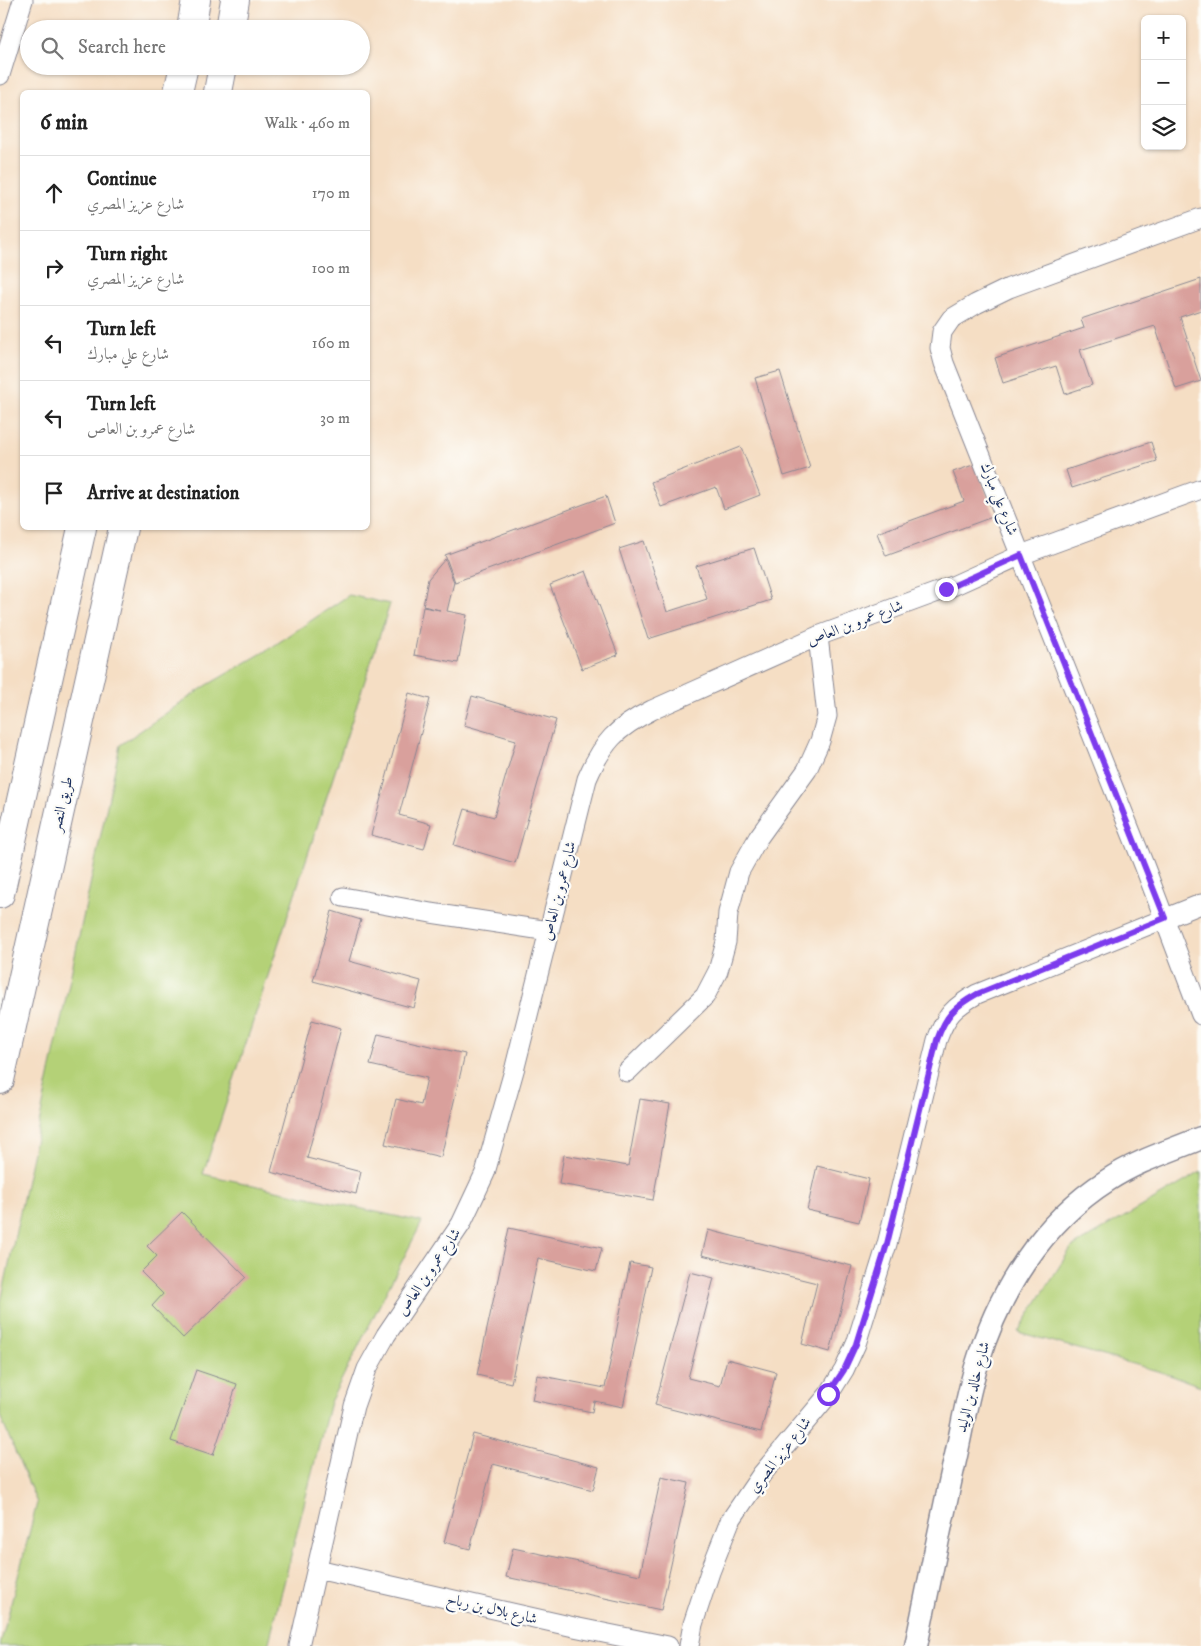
<!DOCTYPE html>
<meta charset="utf-8">
<style>
:root{--surface:#fff;--page:#f6f6f6;--text:#222;--muted:#767676;--line:#e0e0e0}
body{margin:0;font-family:"IM FELL DW Pica",Amiri,serif;background:var(--page);color:var(--text)}
.controls{position:absolute;right:15px;top:15px;display:grid;overflow:hidden;border-radius:8px;box-shadow:0 1px 4px #0004}
.controls button{width:45px;height:45px;display:grid;place-items:center;padding:0;border:0;border-bottom:1px solid var(--line);background:var(--surface);color:var(--text);font:25px sans-serif}
.stop{position:absolute;width:15px;height:15px;margin:-11px;border:4px solid #7c3aed;border-radius:50%;background:#fff}
.stop.end{background:#7c3aed;border-color:#fff;box-shadow:0 1px 5px #0008}
.list{margin:0;padding:0;list-style:none}
h2{display:flex;justify-content:space-between;align-items:center;height:65px;margin:0;padding:0 20px;font-size:21px}
h2 small{font-size:16px;font-weight:400;color:var(--muted)}
.list li{display:grid;grid-template-columns:32px 1fr auto;gap:15px;align-items:center;box-sizing:border-box;height:75px;padding:0 20px;border-top:1px solid var(--line)}
.list b{display:block;font-size:19px;white-space:nowrap}
.list p{margin:0;font-size:16px;white-space:nowrap;color:var(--muted)}
.list em{font-size:16px;font-style:normal;color:var(--muted)}
.icon{flex:none;width:28px;height:28px;fill:none;stroke:currentColor;stroke-width:2;stroke-linecap:round;stroke-linejoin:round}
.map{position:relative;flex:none;width:1201px;height:1646px;overflow:hidden}
.search{position:absolute;background:var(--surface);box-shadow:0 1px 4px #0004;left:20px;top:20px;width:350px;height:55px;display:flex;align-items:center;gap:12px;box-sizing:border-box;padding:0 18px;border-radius:28px;color:var(--muted);font-size:19px}
.panel{position:absolute;background:var(--surface);box-shadow:0 1px 4px #0004;left:20px;top:90px;width:350px;height:440px;border-radius:8px}
.map>svg:first-child{display:block}
.green{fill:#b4d177;stroke:#68806a}
.building{fill:#d9a09c}
.lines{fill:none;stroke-linecap:round;stroke-linejoin:round}
.minor-casing{stroke:#888691;stroke-width:21}
.tertiary-casing{stroke:#888691;stroke-width:25}
.trunk-casing{stroke:#888691;stroke-width:30}
.minor{stroke:#fff;stroke-width:19}
.tertiary{stroke:#fff;stroke-width:22}
.trunk{stroke:#fff;stroke-width:28}
.route{stroke:#7c3aed;stroke-width:6}
.labels{text-anchor:middle;dominant-baseline:central;stroke-width:4.5;stroke-linejoin:round;paint-order:stroke}
.street-label{font-size:15px;fill:#1b2f5e;stroke:#fdfcf7}
</style>
<div class="map">
<svg width="1201" height="1646" viewBox="0 0 1201 1646">
<rect width="100%" height="100%" fill="#fdfcf7"/>
<filter id="ink" filterUnits="userSpaceOnUse"><feTurbulence type="fractalNoise" baseFrequency=".02" numOctaves="2"/><feDisplacementMap in="SourceGraphic" scale="10" xChannelSelector="R" yChannelSelector="G"/><feConvolveMatrix kernelMatrix="1 2 1 2 8 2 1 2 1" color-interpolation-filters="sRGB"/></filter>
<filter id="wash" filterUnits="userSpaceOnUse"><feTurbulence type="fractalNoise" baseFrequency=".0096" numOctaves="4" result="noise"/><feDisplacementMap in="SourceGraphic" scale="20" xChannelSelector="R" yChannelSelector="G"/><feGaussianBlur stdDeviation="1.12" result="paint"/><feColorMatrix in="noise" values="0 0 0 0 0 0 0 0 0 0 0 0 0 0 0 0 0 1.4 0 .05"/><feComposite in="paint" operator="in"/></filter>
<g filter="url(#wash)">
<rect width="100%" height="100%" fill="#f5dec4"/>
<path class="green" d="M349,595l41,9 -187,570 219,48 -92,180 -62,244h-268l37,-143 -37,-87v-110l120,-561 84,-58 65,-38z
M1201,1172v214l-40,-14 -143,-40 53,-84z"/>
<g id="blocks">
<path class="building" d="M1201,279v31l-21,7 21,64 -25,8 -21,-63 -75,24 12,35 -27,9 -9,-28 -53,17 -8,-25 89,-30 -3,-9z
M780,371l30,97 -26,8 -29,-98z
M1151,442l6,19 -85,27 -6,-18z
M741,447l19,48 -36,14 -8,-22 -55,20 -10,-25z
M976,464l19,52 -109,40 -9,-23 87,-32 -11,-29z
M606,496l9,27 -160,59 -10,-27z
M644,541l23,71 40,-13 -11,-33 58,-18 17,52 -123,39 -29,-90z
M445,559l9,23 -7,29 20,4 -9,48 -44,-8 9,-48 17,3 -17,-4 5,-27z
M586,571l32,84 -36,14 -32,-84z
M409,693l21,6 -31,116 32,9 -7,25 -53,-14z
M472,696l84,24 -41,143 -61,-18 11,-36 29,8 22,-77 -52,-15z
M332,911l29,9 -12,41 72,20 -7,27 -101,-27z
M312,1020l29,8 -34,130 54,14 -5,22 -85,-22z
M378,1034l87,20 -24,103 -56,-13 11,-45 25,6 6,-27 -57,-13z
M640,1099l30,5 -17,96 -94,-16 5,-29 64,11z
M817,1166l52,13 -10,43 -52,-12z
M182,1212l64,65 -63,61 -31,-32 11,-12 -22,-22 16,-16 -10,-10z
M509,1228l93,20 -6,23 -58,-13 -27,125 -34,-8z
M708,1230l144,36 -22,86 -28,-8 15,-61 -115,-28z
M630,1263l21,4 -28,140 -29,-6 -2,11 -60,-12 5,-25 68,13z
M690,1272l24,6 -26,100 32,8 7,-27 49,13 -15,60 -106,-27z
M196,1370l41,14 -24,71 -42,-14z
M473,1434l126,33 -6,23 -100,-26 -23,85 -26,-7z
M661,1477l28,6 -28,127 -155,-33 7,-29 127,27z"/>
</g>
</g>
<g filter="url(#ink)">
<use href="#blocks" fill-opacity="0" stroke="#888691" stroke-width="1"/>
<g class="lines">
<defs>
<path id="minor" d="M0,75l23,-75
M1201,218l-192,70 -33,16 -25,15 -9,13 -2,16 4,15 200,502 57,150
M343,897l88,16 118,18
M627,1072l78,-76 13,-25 8,-29 2,-29 11,-41 19,-34 49,-68 13,-29 7,-25 -9,-80
M317,1569l257,58 94,19
M299,1646l55,-240 13,-37 19,-34 75,-111 24,-51 30,-106 72,-288c16,-37 29,-51 65,-69l166,-74 128,-47 75,-34 180,-66
M689,1646l4,-22 17,-52 20,-51 32,-47 67,-80 15,-24 12,-26 31,-100 50,-204c9,-25 17,-33 40,-46l224,-90"/>
<path id="tertiary" d="M916,1646c13,-62 25,-124 39,-186 7,-31 12,-65 22,-96 22,-73 65,-142 131,-184 29,-19 62,-29 93,-42"/>
<path id="trunk" d="M191,29l5,-29
M230,29l5,-29
M178,92l6,-26
M218,92l5,-26
M0,894l82,-366
M0,1080l123,-552"/>
</defs>
<use href="#minor" class="minor-casing"/>
<use href="#tertiary" class="tertiary-casing"/>
<use href="#trunk" class="trunk-casing"/>
<use href="#minor" class="minor"/>
<use href="#tertiary" class="tertiary"/>
<use href="#trunk" class="trunk"/>
</g>
</g>
<g class="lines" filter="url(#ink)">
<path class="route" d="M828,1394l16,-24 12,-26 31,-100 50,-204c9,-25 17,-33 40,-46l188,-76 -144,-363 -75,34"/>
</g>
<g class="labels">
<g class="street-label">
<text transform="translate(999 499) rotate(68)">شارع علي مبارك</text>
<text transform="translate(855 623) rotate(-21)">شارع عمرو بن العاص</text>
<text transform="translate(62 804) rotate(-77)">طريق النصر</text>
<text transform="translate(559 891) rotate(-76)">شارع عمرو بن العاص</text>
<text transform="translate(429 1272) rotate(-56)">شارع عمرو بن العاص</text>
<text transform="translate(973 1387) rotate(-75)">شارع خالد بن الوليد</text>
<text transform="translate(780 1455) rotate(-52)">شارع عزيز المصري</text>
<text transform="translate(492 1609) rotate(13)">شارع بلال بن رباح</text>
</g>
</g>
</svg>
<div class="controls">
<button>+</button>
<button>−</button>
<button><svg class="icon" aria-label="layers" viewBox="0 0 24 24"><path d="M12 4l9 5-9 5-9-5zM3 14l9 5 9-5"/></svg></button>
</div>
<div class="stop" style="left:828px;top:1394px"></div>
<div class="stop end" style="left:946px;top:589px"></div>
<div class="search"><svg class="icon" aria-label="search" viewBox="0 0 24 24"><circle cx="10" cy="10" r="6"/><path d="M15 15l6 6"/></svg>Search here</div>
<section class="panel">
<h2>6 min<small>Walk · 460 m</small></h2>
<ul class="list">
<li><svg class="icon" aria-label="ahead" viewBox="0 0 24 24"><path d="M12 20V5M6 11l6-6 6 6"/></svg><div><b>Continue</b><p>شارع عزيز المصري</p></div><em>170 m</em></li>
<li><svg class="icon" aria-label="right" viewBox="0 0 24 24"><path d="M7 20v-9h11M14 6l5 5-5 5"/></svg><div><b>Turn right</b><p>شارع عزيز المصري</p></div><em>100 m</em></li>
<li><svg class="icon" aria-label="left" viewBox="0 0 24 24"><path d="M17 20v-9H6M10 6l-5 5 5 5"/></svg><div><b>Turn left</b><p>شارع علي مبارك</p></div><em>160 m</em></li>
<li><svg class="icon" aria-label="left" viewBox="0 0 24 24"><path d="M17 20v-9H6M10 6l-5 5 5 5"/></svg><div><b>Turn left</b><p>شارع عمرو بن العاص</p></div><em>30 m</em></li>
<li><svg class="icon" aria-label="arrive" viewBox="0 0 24 24"><path d="M6 21V4h12l-3 4 3 4H6"/></svg><div><b>Arrive at destination</b></div></li>
</ul>
</section>
</div>
